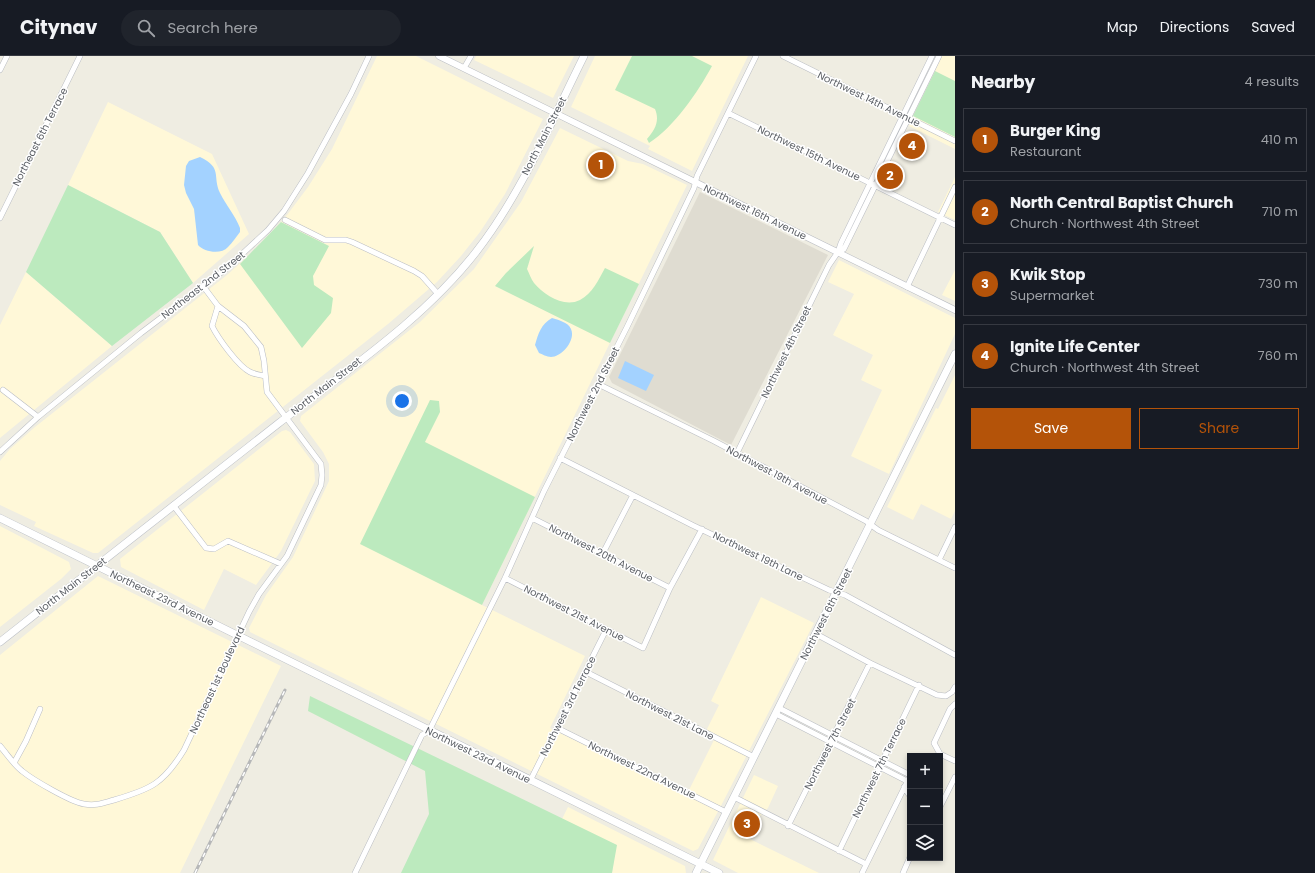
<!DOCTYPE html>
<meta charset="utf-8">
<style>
:root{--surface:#171b24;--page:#20242c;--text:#f1f3f6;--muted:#9ea1a6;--line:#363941;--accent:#b45309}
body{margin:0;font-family:Poppins,sans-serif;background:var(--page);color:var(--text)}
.controls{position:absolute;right:12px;bottom:12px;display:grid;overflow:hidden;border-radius:0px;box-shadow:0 2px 6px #0003}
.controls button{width:36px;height:36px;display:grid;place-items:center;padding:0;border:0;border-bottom:1px solid var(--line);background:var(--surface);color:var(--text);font:20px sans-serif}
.you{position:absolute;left:402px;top:345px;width:14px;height:14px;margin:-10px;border:3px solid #fff;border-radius:50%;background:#1a73e8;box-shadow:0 0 0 6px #1a73e833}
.badge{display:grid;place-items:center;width:26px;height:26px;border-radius:50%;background:var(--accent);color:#fff;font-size:13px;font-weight:700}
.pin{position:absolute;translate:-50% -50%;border:2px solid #fff;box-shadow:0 1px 4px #0006}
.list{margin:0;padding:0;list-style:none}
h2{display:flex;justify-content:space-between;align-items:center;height:52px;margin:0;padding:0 16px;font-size:17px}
h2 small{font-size:13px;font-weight:400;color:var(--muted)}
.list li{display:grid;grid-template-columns:26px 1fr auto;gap:12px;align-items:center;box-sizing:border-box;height:64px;margin:0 8px 8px;padding:0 8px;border:1px solid var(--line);border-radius:0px}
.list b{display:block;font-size:15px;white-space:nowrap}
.list p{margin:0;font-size:13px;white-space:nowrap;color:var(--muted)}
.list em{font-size:13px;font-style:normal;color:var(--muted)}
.actions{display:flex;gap:8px;padding:12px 16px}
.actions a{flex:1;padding:9px 0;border:1px solid var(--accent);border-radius:0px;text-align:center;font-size:14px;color:var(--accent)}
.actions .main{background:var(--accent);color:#fff}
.icon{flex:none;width:22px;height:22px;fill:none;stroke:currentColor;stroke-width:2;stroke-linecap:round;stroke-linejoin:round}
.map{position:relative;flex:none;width:955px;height:817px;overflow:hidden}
header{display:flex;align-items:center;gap:24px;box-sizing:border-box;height:56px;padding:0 20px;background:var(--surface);border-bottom:1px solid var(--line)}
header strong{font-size:19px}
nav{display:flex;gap:22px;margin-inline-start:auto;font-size:14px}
.search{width:280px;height:36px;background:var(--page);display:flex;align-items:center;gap:10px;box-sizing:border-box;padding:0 14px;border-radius:22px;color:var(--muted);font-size:15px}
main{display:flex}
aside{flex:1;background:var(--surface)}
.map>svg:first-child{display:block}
.commercial{fill:#fff8d8}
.education{fill:#dfdcd1}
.green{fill:#bceabe}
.water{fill:#a3d2ff}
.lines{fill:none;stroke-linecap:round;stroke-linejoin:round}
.minor-casing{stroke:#babdc3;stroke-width:6}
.tertiary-casing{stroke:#babdc3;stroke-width:7}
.secondary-casing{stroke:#bbbfc6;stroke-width:8}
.minor{stroke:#fff;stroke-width:5}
.tertiary{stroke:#fff;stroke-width:6}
.secondary{stroke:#fff;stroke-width:7}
.rail-casing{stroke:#b6b7b8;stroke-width:3}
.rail{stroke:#fff;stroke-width:1.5;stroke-dasharray:4.5;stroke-linecap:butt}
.labels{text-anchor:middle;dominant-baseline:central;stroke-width:3;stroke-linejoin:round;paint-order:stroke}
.street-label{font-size:10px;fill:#5b5f65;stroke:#fff}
</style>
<header>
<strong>Citynav</strong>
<div class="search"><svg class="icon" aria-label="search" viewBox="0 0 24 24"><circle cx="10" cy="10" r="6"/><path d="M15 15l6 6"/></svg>Search here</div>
<nav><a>Map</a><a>Directions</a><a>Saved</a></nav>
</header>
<main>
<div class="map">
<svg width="955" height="817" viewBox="0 0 955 817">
<rect width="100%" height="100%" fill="#efede2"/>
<path class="commercial" d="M377,0h39l127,63 -38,75 -25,38 -19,24 -24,26 -49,42 -290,229h-5l-59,-27 2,-4 -36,-17v-44l10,-12 25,-22 192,-152 29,-26 28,-30 24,-32 24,-38z
M476,0h98l-21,42 -79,-38z
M595,0h153l-56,115 -44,-22 2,-3 -79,-39z
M942,0h13v93l-46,-23z
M108,46l104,52 37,80 -56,49 -33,-51 -92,-47z
M560,72l68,33 15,3 44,21 -205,420 103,51 -35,72 136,68 28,-56 -7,-11 12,-24 -8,-4 50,-104 53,26 -91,179 -25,47 -5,2 -443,-219 -1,-4 17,-33 27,-38 36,-76v-17l-6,-12 -23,-31 1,-5 119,-94 54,-53 47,-67z
M955,121v43l-17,-8z
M839,204l116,58v16l-66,140 -38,-18 31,-66 -21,-10 12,-25 -40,-20 21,-41 -26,-12z
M955,214v31l-13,-6z
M26,216l86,74 -112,92v-113z
M955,319v136l-4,8 -30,-15 -8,16 -26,-13 49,-99 2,1z
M286,374l4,2 24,32 1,17 -34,70 -25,34 -32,-16 -20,41 -83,-43 -1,-8 162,-128z
M0,470l69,36 2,7 -10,10 -61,48z
M98,520l183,90 -101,207h-180v-218z
M754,719l24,11 -10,22 -9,9 -11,21 71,35h-81l-25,-13z
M568,751l117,59 1,7h-74l4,-28 -54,-26z"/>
<path class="education" d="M700,136l128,63 -97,190 -119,-62 -3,-6z"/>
<path class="green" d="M632,0h60l20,10c-14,26 -38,61 -63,77l-2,-4c8,-9 13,-18 8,-30l-40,-19z
M935,15l20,10v56l-42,-21z
M68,129l92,47 33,51 -81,63 -86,-74z
M281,166l48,24 -16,30 1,9 19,13 -2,15 -29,35 -62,-84z
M534,190l-7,23c2,4 4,10 7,14 10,12 30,25 46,17 12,-6 19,-21 25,-32l34,16 -29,59 -115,-57 11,-13z
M430,344l9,1 1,11 -15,30 110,55 -53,108 -122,-61z
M310,640l307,149 -5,28h-211l28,-59 -4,-43 -117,-60z"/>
<path class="water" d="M200,101c23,11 12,19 20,36 6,12 15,22 20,35v4c-4,5 -8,11 -12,15 -7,8 -24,5 -30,-2l-4,-36 -8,-16 -2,-8 2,-19 3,-5z
M552,262c6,2 16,4 19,11 5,11 -9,28 -20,28 -4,0 -9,-3 -12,-4l-4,-8c3,-11 6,-21 17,-27z
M625,305l29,14 -8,16 -28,-13z"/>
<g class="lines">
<defs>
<path id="minor" d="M783,0l172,85
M464,12l7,-12
M0,14l7,-14
M728,57l227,112
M0,162l80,-162
M285,164l40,20h21l6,2 62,29 8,5 16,18
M838,196l3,-9 91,-187
M907,231l48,-100
M218,250l-6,20c6,12 26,40 38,46 4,2 10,3 15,4
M598,328l116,57 152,80 12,9 77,38
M3,334l35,27
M0,396l38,-35 103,-84 86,-65 41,-38 16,-19 24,-38 43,-79 18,-38
M737,397l92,-188 9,-13 6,-3 95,-193
M560,402l132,67 137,65 16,5 110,60
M173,449l33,43 8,1 14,-8 53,23
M532,462l138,70
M603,497l30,-58
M939,504l16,-33
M505,522l138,70 27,-60 32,-59
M816,578l54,29 67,32 9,1 6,-4 3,-5
M586,616l168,85
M955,648l-5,5 -16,34 6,11 15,7
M779,652l131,67
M776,658l131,67
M557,672l169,84
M0,690c7,8 14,19 22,25 11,9 49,31 62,33 12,2 19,-1 30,-4 37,-11 49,-16 70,-50l65,-138 10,-18 28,-38 34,-71 1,-10 -1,-11 -54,-72 -3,-31 -3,-14 -17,-21 -26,-20 -15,-20
M14,707l12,-22 14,-32
M530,725l76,-151
M904,731l6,9
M734,741l132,67
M940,751l15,-30
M788,770l82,-163
M839,795l80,-166
M355,817l67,-138 7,-4 76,-153 39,-87 83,-164 67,-139 3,-12 59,-120
M862,817l47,-95
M903,817l7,-16"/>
<path id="tertiary" d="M439,0l516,254"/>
<path id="secondary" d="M0,462l719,355
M0,586c93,-73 186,-147 279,-219 68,-53 144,-103 197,-171 46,-59 75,-130 108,-196
M696,817l259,-519"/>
</defs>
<use href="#minor" class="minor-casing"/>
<use href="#tertiary" class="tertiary-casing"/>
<use href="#secondary" class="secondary-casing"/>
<use href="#minor" class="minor"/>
<use href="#tertiary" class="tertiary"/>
<use href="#secondary" class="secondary"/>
<defs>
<path id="rail" d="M195,817l90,-183"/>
</defs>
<use href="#rail" class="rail-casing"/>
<use href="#rail" class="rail"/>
</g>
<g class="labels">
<g class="street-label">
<text transform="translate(869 43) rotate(26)">Northwest 14th Avenue</text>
<text transform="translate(544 80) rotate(-63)">North Main Street</text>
<text transform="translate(40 81) rotate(-63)">Northeast 6th Terrace</text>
<text transform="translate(809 97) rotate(26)">Northwest 15th Avenue</text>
<text transform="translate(755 156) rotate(26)">Northwest 16th Avenue</text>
<text transform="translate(203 229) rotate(-38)">Northeast 2nd Street</text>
<text transform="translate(786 296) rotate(-64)">Northwest 4th Street</text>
<text transform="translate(326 330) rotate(-38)">North Main Street</text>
<text transform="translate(593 338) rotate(-63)">Northwest 2nd Street</text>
<text transform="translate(777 419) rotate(28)">Northwest 19th Avenue</text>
<text transform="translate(601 497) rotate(27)">Northwest 20th Avenue</text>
<text transform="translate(758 500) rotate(26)">Northwest 19th Lane</text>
<text transform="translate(71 530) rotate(-38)">North Main Street</text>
<text transform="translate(162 542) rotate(26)">Northeast 23rd Avenue</text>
<text transform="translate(574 557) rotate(27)">Northwest 21st Avenue</text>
<text transform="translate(826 558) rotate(-63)">Northwest 6th Street</text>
<text transform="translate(217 624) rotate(-65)">Northeast 1st Boulevard</text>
<text transform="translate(568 650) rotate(-63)">Northwest 3rd Terrace</text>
<text transform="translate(670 659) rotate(27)">Northwest 21st Lane</text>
<text transform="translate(830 688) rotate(-63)">Northwest 7th Street</text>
<text transform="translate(478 699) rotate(26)">Northwest 23rd Avenue</text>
<text transform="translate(879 712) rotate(-64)">Northwest 7th Terrace</text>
<text transform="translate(642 714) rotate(26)">Northwest 22nd Avenue</text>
</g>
</g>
</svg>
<div class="controls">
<button>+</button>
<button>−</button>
<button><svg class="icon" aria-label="layers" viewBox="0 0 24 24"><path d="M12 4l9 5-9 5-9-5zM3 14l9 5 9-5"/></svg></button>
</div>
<div class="you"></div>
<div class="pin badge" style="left:601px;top:109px">1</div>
<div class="pin badge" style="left:890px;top:120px">2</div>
<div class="pin badge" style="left:747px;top:768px">3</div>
<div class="pin badge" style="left:912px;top:90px">4</div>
</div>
<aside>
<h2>Nearby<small>4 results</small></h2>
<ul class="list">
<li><span class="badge">1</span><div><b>Burger King</b><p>Restaurant</p></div><em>410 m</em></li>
<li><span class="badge">2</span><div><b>North Central Baptist Church</b><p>Church · Northwest 4th Street</p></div><em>710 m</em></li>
<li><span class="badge">3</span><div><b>Kwik Stop</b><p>Supermarket</p></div><em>730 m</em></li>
<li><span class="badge">4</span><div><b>Ignite Life Center</b><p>Church · Northwest 4th Street</p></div><em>760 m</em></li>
</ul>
<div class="actions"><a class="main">Save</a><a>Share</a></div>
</aside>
</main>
